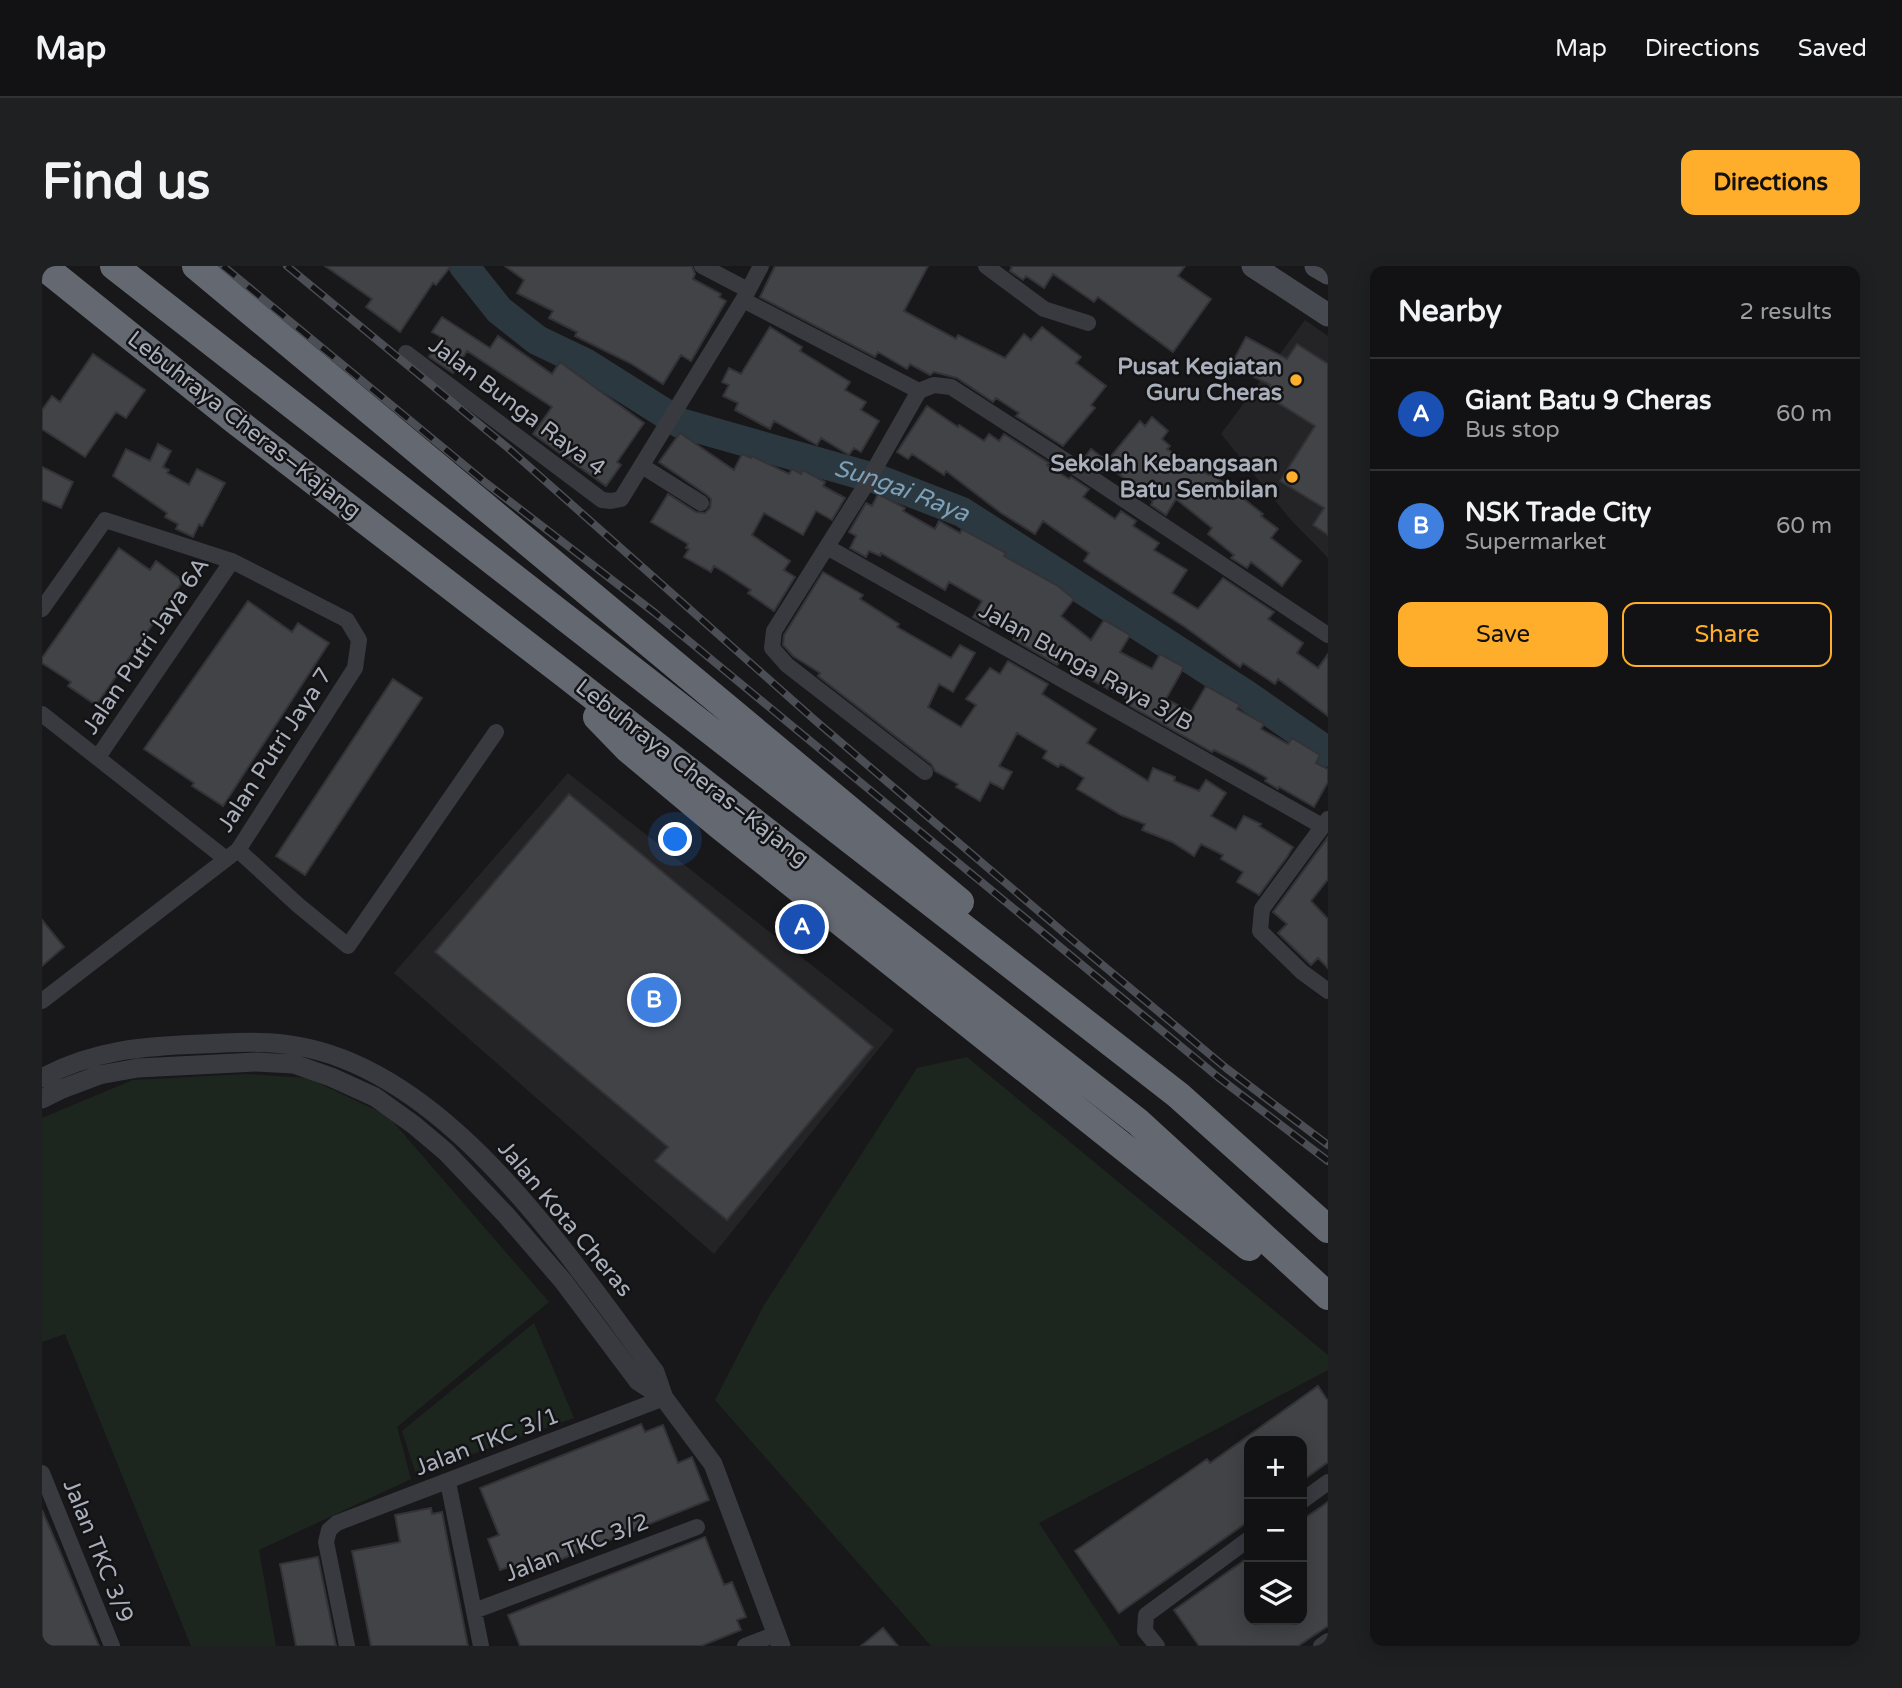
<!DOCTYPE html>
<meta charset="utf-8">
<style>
:root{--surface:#121214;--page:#1f2022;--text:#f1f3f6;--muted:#9c9ea0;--line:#313234;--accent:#ffae2b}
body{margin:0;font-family:"Varela Round",sans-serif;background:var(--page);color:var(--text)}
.controls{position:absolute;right:21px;bottom:21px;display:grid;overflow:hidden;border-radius:14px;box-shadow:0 4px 18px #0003}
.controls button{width:63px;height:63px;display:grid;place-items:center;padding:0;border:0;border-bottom:2px solid var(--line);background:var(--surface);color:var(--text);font:35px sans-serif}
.you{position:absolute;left:634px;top:574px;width:24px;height:24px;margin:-18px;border:5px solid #fff;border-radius:50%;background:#1a73e8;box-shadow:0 0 0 10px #1a73e833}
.badge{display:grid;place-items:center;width:46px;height:46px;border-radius:50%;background:var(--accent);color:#fff;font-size:23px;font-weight:700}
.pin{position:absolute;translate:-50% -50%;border:4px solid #fff;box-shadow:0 2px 7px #0006}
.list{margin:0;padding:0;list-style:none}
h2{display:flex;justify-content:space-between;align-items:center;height:91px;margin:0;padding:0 28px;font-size:30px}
h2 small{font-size:23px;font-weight:400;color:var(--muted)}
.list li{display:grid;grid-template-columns:46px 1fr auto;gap:21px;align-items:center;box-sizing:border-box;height:112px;padding:0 28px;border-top:2px solid var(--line)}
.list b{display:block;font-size:26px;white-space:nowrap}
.list p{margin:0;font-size:23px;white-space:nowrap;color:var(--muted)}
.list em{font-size:23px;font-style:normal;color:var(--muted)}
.actions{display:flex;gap:14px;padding:21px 28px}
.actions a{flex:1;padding:16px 0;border:2px solid var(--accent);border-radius:14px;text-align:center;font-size:24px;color:var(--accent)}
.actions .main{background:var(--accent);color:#111}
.icon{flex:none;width:38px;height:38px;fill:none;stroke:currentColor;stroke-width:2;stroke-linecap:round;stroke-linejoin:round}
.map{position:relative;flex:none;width:1286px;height:1380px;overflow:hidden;border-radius:14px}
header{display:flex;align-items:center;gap:42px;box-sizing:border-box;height:98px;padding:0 35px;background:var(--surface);border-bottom:2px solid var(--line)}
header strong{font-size:33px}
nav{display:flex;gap:38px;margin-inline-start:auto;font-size:24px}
.intro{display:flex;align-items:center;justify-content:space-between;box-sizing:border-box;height:168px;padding:0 42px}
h1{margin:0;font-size:49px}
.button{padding:18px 32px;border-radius:14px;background:var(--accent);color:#111;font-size:24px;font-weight:700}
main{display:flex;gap:42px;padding:0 42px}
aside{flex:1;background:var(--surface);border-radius:14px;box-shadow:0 4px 18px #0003}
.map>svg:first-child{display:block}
.built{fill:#242427}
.green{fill:#1d261e}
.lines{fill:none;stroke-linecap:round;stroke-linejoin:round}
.river{stroke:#2c3840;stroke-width:30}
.building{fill:#424347;stroke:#323237;stroke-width:2}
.minor{stroke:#383a40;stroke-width:16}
.tertiary{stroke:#383a40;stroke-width:19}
.secondary{stroke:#464950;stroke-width:23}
.motorway{stroke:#646871;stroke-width:28}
.rail-casing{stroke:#4b4e55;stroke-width:8}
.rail{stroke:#131315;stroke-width:5;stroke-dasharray:16;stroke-linecap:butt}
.poi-dot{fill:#ffae2b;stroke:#131315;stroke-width:2.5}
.labels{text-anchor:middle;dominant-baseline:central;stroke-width:5;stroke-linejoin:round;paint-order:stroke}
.poi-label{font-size:23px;font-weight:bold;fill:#a9afbb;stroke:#131315;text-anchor:end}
.street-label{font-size:23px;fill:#a9afbb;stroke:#131315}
.water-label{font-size:24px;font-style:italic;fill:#7da0b9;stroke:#131315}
</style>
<header>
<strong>Map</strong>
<nav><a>Map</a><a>Directions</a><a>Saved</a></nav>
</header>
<div class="intro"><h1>Find us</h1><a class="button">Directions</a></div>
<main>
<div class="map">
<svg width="1286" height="1380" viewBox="0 0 1286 1380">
<rect width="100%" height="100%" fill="#18181a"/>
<path class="built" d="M1263,54l23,16v222l-37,-38 -70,-86z
M526,507l326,257 -180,224 -320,-281z"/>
<path class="green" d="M925,791l361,298v15l-289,153 81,123h-189l-216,-246 49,-95 153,-237z
M203,808l63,4 80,38 161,186 -152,125 14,52 -152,71 17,96h-85l-126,-312 -23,8v-224l91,-38z
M492,1057l40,95 -158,56 -14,-43z"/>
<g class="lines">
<path class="river" id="s1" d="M422,0l35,44 38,30 48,23 95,60 197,56 85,33 283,182 83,58"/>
</g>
<path class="building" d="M283,0h126l-15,19 -3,-2 -33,49 -34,-25 6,-8z
M463,0h187l3,8 -2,5 28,15 -2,3 7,4 -35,60 -10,-6 -18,29 -33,-21 -55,-27 2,-4 -28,-14 4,-7 -36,-18 7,-13z
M733,0h153l-24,45 52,28 2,-4 47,23 19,-24 7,6 11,-13 39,30 -5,6 30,23 -15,19 4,3 -32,38 -47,-30 3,-3 -23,-15 -3,4 -36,-24 -23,-6 -4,3 -20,-11 -3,5 -29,-17 -3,5 -115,-60z
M968,0h175l-7,10 33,23 -38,53 -75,-55 -4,5 -41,-28 -9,14 -18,-12 -3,4 -13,-9 2,-4z
M400,51l48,31 8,-12 54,38 8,-12 84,61 -27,39 4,3 -15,21 -73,-52 19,-27 -85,-56 -14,22 -24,-16 12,-20 -9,-5z
M728,61l32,20 -2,4 50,31 -5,8 21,12 -5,8 18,11 -18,31 -7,-4 -5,7 -28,-17 -4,7 -43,-24 -4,8 -35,-19 3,-7 -15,-7 6,-11 -7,-3 7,-14 12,6z
M1204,71l41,22 10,-15 31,20v171l-15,-10 11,-17 -44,-27 35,-55 -51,-32 6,-9 -39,-20z
M51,88l52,36 -19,28 -10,-6 -31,45 -43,-28v-19l10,-14 8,6z
M885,140l31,21 1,-2 25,16 5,-7 10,7 5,-7 45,29 -2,2 22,14 2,-2 18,12 -6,8 32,22 6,-8 15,10 -3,5 26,17 -5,7 33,20 -15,23 26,16 25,-31 51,34 -6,7 35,24 -6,10 21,15 10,-14v62l-50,-37 -3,5 -32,-21 -3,4 -55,-40 -88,-57 -13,-9 5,-8 -46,-32 -8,13 -34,-21 -55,-42 -2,4 -32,-21 -4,5 -11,-7z
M1110,151l16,14 -6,8 8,7 -3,3 42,26 2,-2 52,41 -2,2 17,13 -7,9 30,23 -19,25 -31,-24 -4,6 -16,-10 3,-3 -26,-21 4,-6 -36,-29 -10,16 -15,-10 2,-4 -46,-36 -5,7 -19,-12 8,-11 16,12 33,-40 5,5z
M638,167l54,37 8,-16 9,4 1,-2 37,18 3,-5 9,5 2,-4 22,12 -2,4 22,12 -13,22 -16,-9 -13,24 -39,-22 -12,22 38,26 -6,9 11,7 -21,34 -26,-18 3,-3 -24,-16 -13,-8 -3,6 -27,-15 5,-8 -3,-1 2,-4 -37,-22 17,-28 28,18 9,1 5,-5 1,-9 -4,-4 -48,-33z
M116,178l13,7 -8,16 6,3 -2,3 22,12 8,-16 28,14 -23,43 -3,-2 -6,13 -17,-8 2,-5 -13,-7 2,-4 -54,-37 13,-27 24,12z
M0,201l31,15 -12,26 -19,-8z
M836,228l27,14 -2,3 32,18 4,-8 21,12 2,-4 44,24 -2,3 54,30 16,13 -13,17 30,24 13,-20 26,15 -10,17 32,17 8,-15 24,13 -18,32 25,13 15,-26 34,19 -3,4 27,15 -3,5 27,15 4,-6 28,17 -4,8 12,6v13l-14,25 -35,-20 -1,2 -13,-8 2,-3 -25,-14 -28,-14 -2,2 -82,-46 3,-4 -45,-24 5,-8 -27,-16 -9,11 -44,-26 5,-7 -25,-13 -4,7 -16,-9 9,-16 -33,-19 -4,8 -64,-37 -1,3 -11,-5 -3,6 -16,-9 6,-12 -7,-4 17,-29 6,3z
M77,282l31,22 6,-9 27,20 -87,124 -28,-19 3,-4 -29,-19v-5z
M781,306l40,23 -3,4 39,25 -2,3 54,31 9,-13 15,8 -22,39 -14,-8 -11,23 33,20 15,-22 -10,-6 24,-31 10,6 8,-13 40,23 -6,10 54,35 -9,14 61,38 5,-13 22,9 -1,4 25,10 7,-11 20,13 -15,23 25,14 8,-14 17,8 -2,2 34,21 -6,10 -28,38 -22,-13 6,-10 -22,-13 2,-4 -22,-11 -7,12 -22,-14 -30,-12 3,-6 -24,-9 -44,-26 7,-11 -23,-14 -3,3 -15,-9 4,-7 -30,-18 -18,33 13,6 -9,17 -13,-7 -10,19 -24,-14 2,-3 -23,-13 -4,-7 -113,-88 2,-3 -27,-17 -10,-11 1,-10z
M206,335l44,31 6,-9 31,20 -106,163 -31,-20 2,-3 -50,-34z
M351,413l29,19 -117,177 -29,-19z
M527,528l304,253 -146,173 -72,-59 13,-14 -233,-195z
M1286,571v42l-17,22 17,18v49l-10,-10 -7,7 -33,-32 9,-9 -14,-12z
M0,654l22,27 -22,19z
M1276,1120l10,15v61l-26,19v-40h-53v80l-130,92 -44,-62 132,-92 3,4z
M599,1158l4,8 18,-7 15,38 14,-6 17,43 -192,77 -5,-11 -12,4 -12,-31 11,-4 -19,-47z
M1286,1236v124l-30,20h-99l-25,-36 75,-53v63h53v-100z
M389,1242l1,6 10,-2 26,134h-97l-19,-95 48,-9 -5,-27z
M0,1244l17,39 40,97h-57z
M663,1271l19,48 8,-3 14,35 -9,3 4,10 -40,16h-181l-12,-31z
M276,1291l18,89h-40l-16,-82z
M841,1362l15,18h-37z"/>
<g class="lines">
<path class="minor" d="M660,0l46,24
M944,0l58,43 44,14
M701,34l176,91 15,-6 17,2 118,76 259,172
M364,87l196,147 9,1 10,-2 122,-199 18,-34
M877,125l-54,95 -91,145 -2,17 15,17 138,107
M600,200l59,37
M785,281l495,279
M0,343l63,-89 127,41 115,59 12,20 -4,28 -117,182 -196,151
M0,448l184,145
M56,491l134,-196
M1286,553l-66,90 -2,22 42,41 26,19
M196,584l60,55 50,41 148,-214
M0,1207l70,173
M406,1216l33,164
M1260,1235l26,-19
M432,1345l223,-84
M305,1380l-21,-104 3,-12 8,-7 327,-125
M703,1380l31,-12
M1115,1380l-12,-15 1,-16 103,-76
M1279,1380l7,-5"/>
<path class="tertiary" d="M0,812c50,-28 103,-32 160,-34 31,-1 64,-4 95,2 152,26 271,210 358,326l9,26 49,66 68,182
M0,833l20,-10 37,-14 39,-7 118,-6 38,2 37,13 44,20 39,28 32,27 60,63 57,66 75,100 26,17"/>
<path class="secondary" d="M1211,0l75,49
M1274,0l12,7"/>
<path class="motorway" d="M1,0l193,155 330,254 572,447 190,174
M72,0l1064,829 150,134
M154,0l764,636
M555,451l31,32 91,76 530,422"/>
<defs>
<path id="rail" d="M181,0l263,217 169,130 563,464 110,84
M245,0l221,182 309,274 246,210 163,136 102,77"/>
</defs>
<use href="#rail" class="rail-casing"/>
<use href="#rail" class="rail"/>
</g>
<g class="poi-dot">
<circle cx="1254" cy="114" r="7"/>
<circle cx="1250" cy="211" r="7"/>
</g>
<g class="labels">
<g class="poi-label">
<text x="1240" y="101">Pusat Kegiatan<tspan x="1240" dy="26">Guru Cheras</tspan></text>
<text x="1236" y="198">Sekolah Kebangsaan<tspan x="1236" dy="26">Batu Sembilan</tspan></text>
</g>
<g class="street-label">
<text transform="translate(475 141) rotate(37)">Jalan Bunga Raya 4</text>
<text transform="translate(202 159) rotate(38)">Lebuhraya Cheras–Kajang</text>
<text transform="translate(104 380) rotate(-56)">Jalan Putri Jaya 6A</text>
<text transform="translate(1044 401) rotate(29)">Jalan Bunga Raya 3/B</text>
<text transform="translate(233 484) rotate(-57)">Jalan Putri Jaya 7</text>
<text transform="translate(650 507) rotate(38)">Lebuhraya Cheras–Kajang</text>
<text transform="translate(523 953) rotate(50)">Jalan Kota Cheras</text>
<text transform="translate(445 1176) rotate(-21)">Jalan TKC 3/1</text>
<text transform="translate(535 1282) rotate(-21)">Jalan TKC 3/2</text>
<text transform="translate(56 1285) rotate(68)">Jalan TKC 3/9</text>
</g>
<g class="water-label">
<text stroke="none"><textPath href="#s1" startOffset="502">Sungai Raya</textPath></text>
</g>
</g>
</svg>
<div class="controls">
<button>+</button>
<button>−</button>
<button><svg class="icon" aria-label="layers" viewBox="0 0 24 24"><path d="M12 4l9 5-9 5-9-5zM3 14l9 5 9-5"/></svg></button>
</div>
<div class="you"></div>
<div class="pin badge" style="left:760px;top:661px;background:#1a4fb4">A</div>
<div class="pin badge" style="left:612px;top:734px;background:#3f7fe0">B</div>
</div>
<aside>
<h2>Nearby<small>2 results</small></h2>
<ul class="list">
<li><span class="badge" style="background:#1a4fb4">A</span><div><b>Giant Batu 9 Cheras</b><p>Bus stop</p></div><em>60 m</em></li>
<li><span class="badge" style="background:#3f7fe0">B</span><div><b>NSK Trade City</b><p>Supermarket</p></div><em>60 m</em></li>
</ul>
<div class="actions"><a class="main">Save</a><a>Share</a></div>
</aside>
</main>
